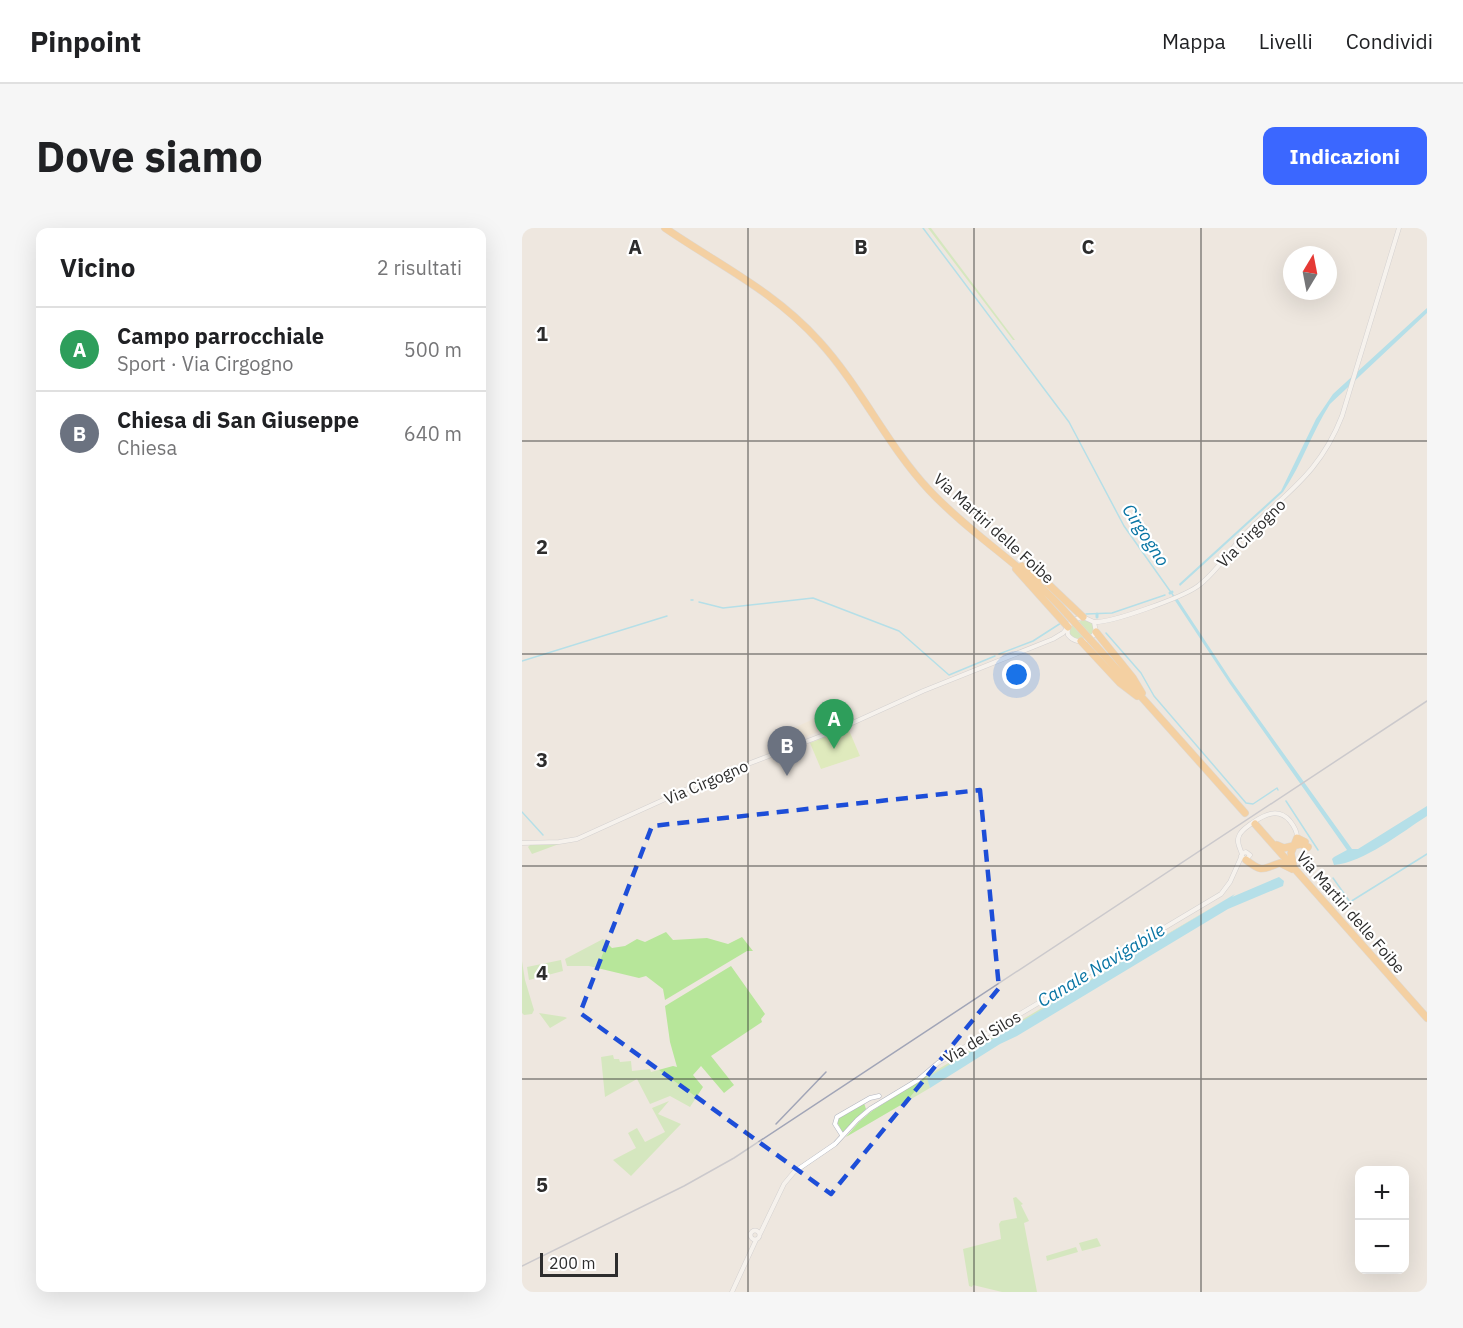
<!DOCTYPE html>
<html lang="it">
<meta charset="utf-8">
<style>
:root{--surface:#fff;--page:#f6f6f6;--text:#202124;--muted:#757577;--line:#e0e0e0;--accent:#3b67ff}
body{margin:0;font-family:"IBM Plex Sans",sans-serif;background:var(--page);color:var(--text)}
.controls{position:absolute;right:18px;bottom:18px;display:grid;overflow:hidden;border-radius:12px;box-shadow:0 6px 24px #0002}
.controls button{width:54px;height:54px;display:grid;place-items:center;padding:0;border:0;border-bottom:2px solid var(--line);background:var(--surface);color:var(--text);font:30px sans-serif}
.compass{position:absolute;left:761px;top:18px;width:54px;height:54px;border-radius:50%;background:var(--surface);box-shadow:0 6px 24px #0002;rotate:10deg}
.scale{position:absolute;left:18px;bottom:15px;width:78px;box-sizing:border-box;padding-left:6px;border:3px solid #2d2d2d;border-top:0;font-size:16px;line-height:21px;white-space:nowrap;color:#2d2d2d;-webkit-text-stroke:4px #fff;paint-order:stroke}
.you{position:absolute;left:495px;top:447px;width:21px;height:21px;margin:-15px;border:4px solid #fff;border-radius:50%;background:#1a73e8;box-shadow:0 0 0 9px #1a73e833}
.badge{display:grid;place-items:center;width:39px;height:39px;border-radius:50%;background:var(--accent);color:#fff;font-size:20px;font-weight:700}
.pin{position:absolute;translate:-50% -50px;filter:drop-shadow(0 2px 3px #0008)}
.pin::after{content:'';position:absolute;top:32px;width:21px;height:18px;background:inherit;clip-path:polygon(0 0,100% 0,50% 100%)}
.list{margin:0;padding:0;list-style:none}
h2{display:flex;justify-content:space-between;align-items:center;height:78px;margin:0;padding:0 24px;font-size:26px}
h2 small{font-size:20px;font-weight:400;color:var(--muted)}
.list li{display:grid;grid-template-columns:39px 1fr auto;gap:18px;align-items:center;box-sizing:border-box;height:84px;padding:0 24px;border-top:2px solid var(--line)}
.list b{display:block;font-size:22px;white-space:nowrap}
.list p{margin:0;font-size:20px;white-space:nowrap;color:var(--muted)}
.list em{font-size:20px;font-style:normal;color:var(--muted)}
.map{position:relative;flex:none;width:905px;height:1064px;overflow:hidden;border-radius:12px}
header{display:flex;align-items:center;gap:36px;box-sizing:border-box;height:84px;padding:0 30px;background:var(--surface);border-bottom:2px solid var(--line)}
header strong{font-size:28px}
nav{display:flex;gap:33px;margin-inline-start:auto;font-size:21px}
.intro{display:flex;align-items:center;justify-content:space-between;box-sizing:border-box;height:144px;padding:0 36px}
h1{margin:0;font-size:42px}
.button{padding:15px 27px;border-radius:12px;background:var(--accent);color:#fff;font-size:21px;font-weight:700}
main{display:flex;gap:36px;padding:0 36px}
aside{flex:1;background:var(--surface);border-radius:12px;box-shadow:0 6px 24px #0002}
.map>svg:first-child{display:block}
.education{fill:#f0e4ce}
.green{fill:#b7e69a}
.pitch{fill:#ccee95}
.water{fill:#6fd5f3}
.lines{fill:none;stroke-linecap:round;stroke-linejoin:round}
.stream{stroke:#6fd5f3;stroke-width:1.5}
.canal{stroke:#6fd5f3;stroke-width:3}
.tertiary-casing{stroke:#b3b6c0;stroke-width:5}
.trunk-casing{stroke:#c8c8c8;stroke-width:8}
.tertiary{stroke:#fff;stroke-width:4}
.trunk{stroke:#fab45a;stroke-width:7}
.rail{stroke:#a1a5b7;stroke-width:1.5}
.trunk-bridge-casing{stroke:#c8c8c8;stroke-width:8;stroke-linecap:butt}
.trunk-bridge{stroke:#fab45a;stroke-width:7}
.marked{fill:none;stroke:#1d4ed8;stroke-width:4.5;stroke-dasharray:12 8;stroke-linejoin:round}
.grid{fill:none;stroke:#2d2d2d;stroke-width:1.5;stroke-opacity:0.55}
.labels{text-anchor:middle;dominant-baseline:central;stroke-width:4.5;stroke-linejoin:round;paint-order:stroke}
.street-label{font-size:16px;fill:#2d2d2d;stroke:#fff}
.water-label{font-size:18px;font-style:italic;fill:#0975a4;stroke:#fff}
.grid-label{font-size:20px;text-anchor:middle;font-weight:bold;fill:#2d2d2d;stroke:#fff;stroke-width:4.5;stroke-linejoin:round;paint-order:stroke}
</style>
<header>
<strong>Pinpoint</strong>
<nav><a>Mappa</a><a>Livelli</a><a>Condividi</a></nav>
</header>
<div class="intro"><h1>Dove siamo</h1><a class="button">Indicazioni</a></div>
<main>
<aside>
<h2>Vicino<small>2 risultati</small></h2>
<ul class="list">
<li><span class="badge" style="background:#2e9e5b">A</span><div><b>Campo parrocchiale</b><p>Sport · Via Cirgogno</p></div><em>500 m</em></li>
<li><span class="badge" style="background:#6b7280">B</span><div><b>Chiesa di San Giuseppe</b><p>Chiesa</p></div><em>640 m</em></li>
</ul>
</aside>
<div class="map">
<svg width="905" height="1064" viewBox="0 0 905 1064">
<rect width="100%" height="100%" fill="#eee7df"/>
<path class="education" d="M294,490l5,12 -6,3 -20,8 -6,-10h-2z"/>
<path class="green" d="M406,0h3l84,112h-2z
M563,391c8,3 10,5 8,14l-9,6h-10l-4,-4v-9z
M37,616l-27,10 -4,-7 2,-2z
M713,666l-307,184 2,10 -84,49 13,-15 13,-11 58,-37z
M144,704l7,8 34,-2 21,6 14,-7 11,14h-6l-82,49 -2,-11 -17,-13 -7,2 -50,-12h-22l-2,-7 38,-20 9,9 13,-2 12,-7 8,3z
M39,732l2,11 -34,9 -2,-13z
M0,733l3,19 9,30 -2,4 -8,1 -2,-2z
M209,738l34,48 -4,5 1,3 -51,34 23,29 -10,8 -23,-27 -8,9 10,12 -13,20 -20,-11 -20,8 -13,-25 -32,18 -4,-40 12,-2 1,4h5l1,3 11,-1 1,10 18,-2 1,3 22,-6 4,1 -7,-25 -5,-36z
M17,785l26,4 2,1 -17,10z
M147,873l-11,13 23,10 -50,52 -18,-16 23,-12 -8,-15 9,-5 8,14 20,-10 -13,-24z
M342,875l2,6 -23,24 -6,-11 1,-4z
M494,969l7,7 -2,1 8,16 -5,2 13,69h-35l-29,-7 -1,2 -3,-1 -6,-37 38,-10 -2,-15 2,-3 16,-3 -4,-20z
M575,1010l4,8 -19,5 -3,-8z
M554,1019l2,5 -31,9 -1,-5z"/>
<path class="pitch" d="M326,500l12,28 -39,13 -11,-26z"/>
<path class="water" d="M905,80v5l-97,91c-18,28 -28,60 -47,88l-103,94 -1,-2 102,-93 35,-72 17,-25z
M655,370l54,82 121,169h6l69,-43v10c-25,16 -64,47 -93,49l-2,-6 2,-2 13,-7 -117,-166 -56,-85z
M757,649l5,4 -1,5 -55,23 -211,127 -17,8 -70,44 -3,-10 308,-184 -3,3z"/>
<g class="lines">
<path class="stream" d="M401,0l146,194 55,104 51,72
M169,372h2
M177,374l24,6 90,-10 86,33 50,44 46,-19
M564,386l26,-1 53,-18
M584,405l35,40 13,23 92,107 7,1 24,-16 1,2
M477,426l34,-13 28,-18
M0,433l145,-45
M764,573l32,49
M0,584l21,23
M811,650l17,24 77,-48"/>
<path class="canal" d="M648,365l2,-1
M575,386v3"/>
<defs>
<path id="tertiary" d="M561,389l11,5 2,10c-7,10 -20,13 -28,3 -2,-11 5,-16 15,-18z
M572,394c18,1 89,-25 104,-36 18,-13 31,-35 46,-51 42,-43 75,-60 98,-119l57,-188
M0,615l37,-1 18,-3 137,-62 125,-48 84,-38 130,-52 10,-6 5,-6
M720,626c-2,-6 -6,-12 -3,-18 2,-6 8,-9 13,-13 12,-8 26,-16 38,-2 4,5 7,10 7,16
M320,907l-7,-11 2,-7 33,-19 9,-2
M228.5 1007a4.5 4.5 0 1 1 9 0a4.5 4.5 0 1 1-9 0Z
M238,1006l24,-50 10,-12 41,-28 22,-24 13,-11 48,-29 20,-17 283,-169 9,-12 13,-29 3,-1 4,3 -4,5 -5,-4
M210,1064l24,-52"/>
<path id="trunk" d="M143,0c54,37 109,63 154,113 42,46 68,104 110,149 43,46 97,77 139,125
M500,338l22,14 39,37
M494,341l52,58
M574,404l37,46 9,15
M559,413l39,42 17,13
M574,418l149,167
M733,596l172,194
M755,617l7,3 17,-4 7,3
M724,632c17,13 16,9 34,3l12,6
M771,636l-2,-11 6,-15 8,4"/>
</defs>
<use href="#tertiary" class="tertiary-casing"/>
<use href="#trunk" class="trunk-casing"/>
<use href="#tertiary" class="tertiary"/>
<use href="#trunk" class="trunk"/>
<path class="rail" d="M254,896l50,-52
M0,1038l162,-80 50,-28 693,-457"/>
<defs>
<path id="trunk-bridge" d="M546,387l28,31"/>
</defs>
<use href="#trunk-bridge" class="trunk-bridge-casing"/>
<use href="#trunk-bridge" class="trunk-bridge"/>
</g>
<path d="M0 0H905V1064H0ZM458,562l19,198 -168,206 -251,-181 72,-187z" fill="#eee7df" fill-opacity=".55" fill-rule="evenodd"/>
<path class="marked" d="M458,562l19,198 -168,206 -251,-181 72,-187z"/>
<path class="grid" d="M226,0v1064M452,0v1064M679,0v1064M0,213h905M0,426h905M0,638h905M0,851h905"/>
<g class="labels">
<g class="street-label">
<text transform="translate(472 300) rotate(42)">Via Martiri delle Foibe</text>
<text transform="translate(729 305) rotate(-45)">Via Cirgogno</text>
<text transform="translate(184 554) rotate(-23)">Via Cirgogno</text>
<text transform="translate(829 684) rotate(49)">Via Martiri delle Foibe</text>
<text transform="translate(460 809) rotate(-31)">Via del Silos</text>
</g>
<g class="water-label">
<text transform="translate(624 307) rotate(57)">Cirgogno</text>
<text transform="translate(579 737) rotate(-31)">Canale Navigabile</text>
</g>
</g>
<g class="grid-label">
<text x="113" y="26">A</text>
<text x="339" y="26">B</text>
<text x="566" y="26">C</text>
<text x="20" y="113">1</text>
<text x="20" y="326">2</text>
<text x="20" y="539">3</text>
<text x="20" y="752">4</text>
<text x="20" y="964">5</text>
</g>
</svg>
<div class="controls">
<button>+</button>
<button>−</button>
</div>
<svg class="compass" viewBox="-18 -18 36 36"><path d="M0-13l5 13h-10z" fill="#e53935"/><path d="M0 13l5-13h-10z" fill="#757577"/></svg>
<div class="scale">200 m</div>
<div class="you"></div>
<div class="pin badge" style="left:312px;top:521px;background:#2e9e5b">A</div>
<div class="pin badge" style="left:265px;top:548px;background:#6b7280">B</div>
</div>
</main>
